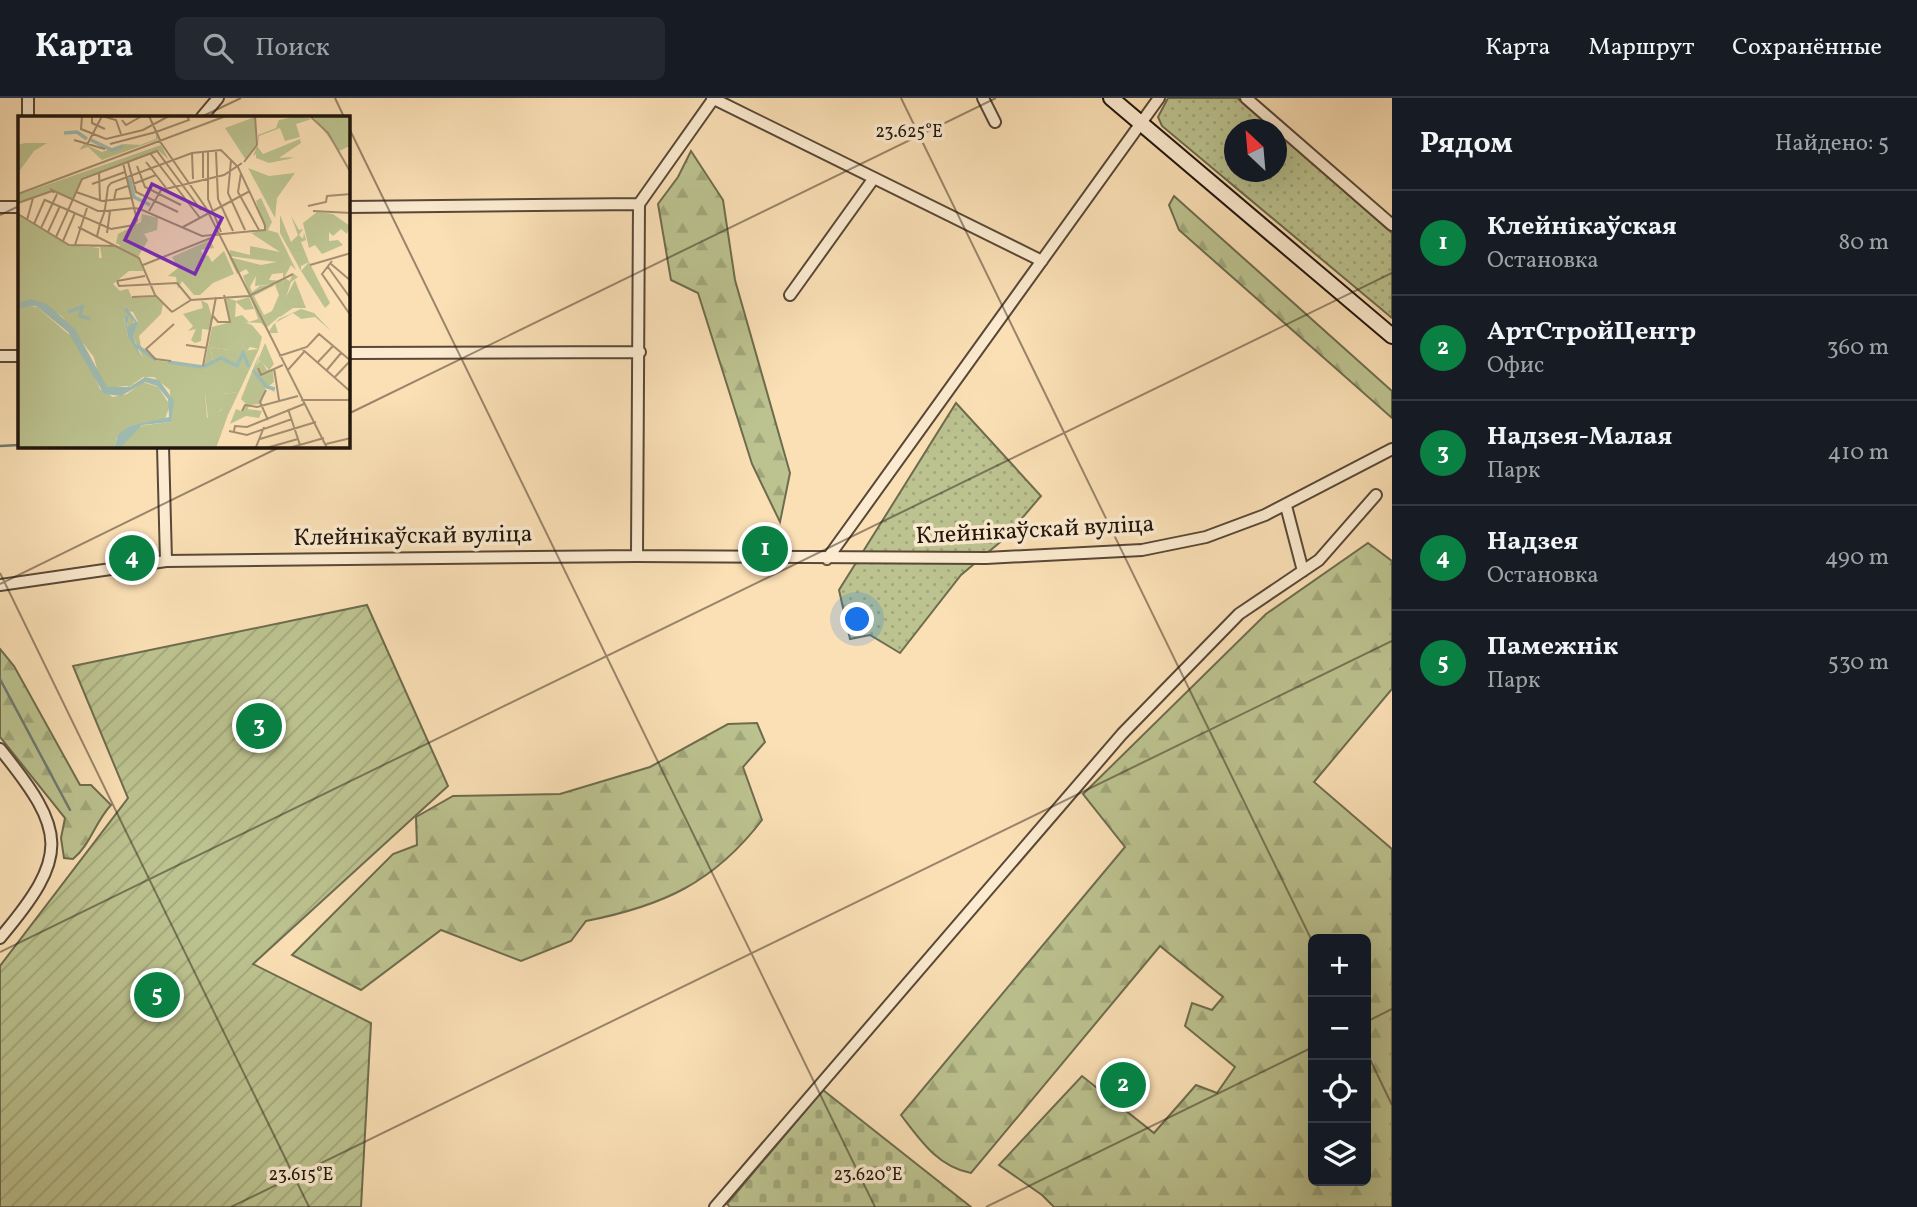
<!DOCTYPE html>
<html lang="ru">
<meta charset="utf-8">
<style>
:root{--surface:#171b24;--page:#242831;--text:#f1f3f6;--muted:#9ea1a6;--line:#363941;--accent:#0b8043}
body{margin:0;font-family:Vollkorn,serif;background:var(--page);color:var(--text)}
.controls{position:absolute;right:21px;bottom:21px;display:grid;overflow:hidden;border-radius:10px;box-shadow:0 7px 28px #0002}
.controls button{width:63px;height:63px;display:grid;place-items:center;padding:0;border:0;border-bottom:2px solid var(--line);background:var(--surface);color:var(--text);font:35px sans-serif}
.compass{position:absolute;left:1224px;top:21px;width:63px;height:63px;border-radius:50%;background:var(--surface);box-shadow:0 7px 28px #0002;rotate:334deg}
.you{position:absolute;left:858px;top:522px;width:24px;height:24px;margin:-18px;border:5px solid #fff;border-radius:50%;background:#1a73e8;box-shadow:0 0 0 10px #1a73e833}
.badge{display:grid;place-items:center;width:46px;height:46px;border-radius:50%;background:var(--accent);color:#fff;font-size:23px;font-weight:700}
.pin{position:absolute;translate:-50% -50%;border:4px solid #fff;box-shadow:0 2px 7px #0006}
.list{margin:0;padding:0;list-style:none}
h2{display:flex;justify-content:space-between;align-items:center;height:91px;margin:0;padding:0 28px;font-size:30px}
h2 small{font-size:23px;font-weight:400;color:var(--muted)}
.list li{display:grid;grid-template-columns:46px 1fr auto;gap:21px;align-items:center;box-sizing:border-box;height:105px;padding:0 28px;border-top:2px solid var(--line)}
.list b{display:block;font-size:26px;white-space:nowrap}
.list p{margin:0;font-size:23px;white-space:nowrap;color:var(--muted)}
.list em{font-size:23px;font-style:normal;color:var(--muted)}
.icon{flex:none;width:38px;height:38px;fill:none;stroke:currentColor;stroke-width:2;stroke-linecap:round;stroke-linejoin:round}
.map{position:relative;flex:none;width:1392px;height:1109px;overflow:hidden}
header{display:flex;align-items:center;gap:42px;box-sizing:border-box;height:98px;padding:0 35px;background:var(--surface);border-bottom:2px solid var(--line)}
header strong{font-size:33px}
nav{display:flex;gap:38px;margin-inline-start:auto;font-size:24px}
.search{width:490px;height:63px;background:var(--page);display:flex;align-items:center;gap:18px;box-sizing:border-box;padding:0 24px;border-radius:10px;color:var(--muted);font-size:26px}
main{display:flex}
aside{flex:1;background:var(--surface)}
.map>svg:first-child{display:block}
.grass{fill:url(#grass-dots);stroke:#6e6c4e;stroke-width:2}
.forest{fill:url(#forest-firs);stroke:#6e6c4e;stroke-width:2;fill-rule:evenodd}
.cemetery{fill:url(#cemetery-stones);stroke:#6e6c4e;stroke-width:2}
.garden{fill:url(#garden-furrows);stroke:#6e6c4e;stroke-width:2}
.lines{fill:none;stroke-linecap:round;stroke-linejoin:round}
.stream{stroke:#6d7a71;stroke-width:2.5}
.street-casing{stroke:#584837;stroke-width:14}
.secondary-casing{stroke:#21160d;stroke-width:18}
.street{stroke:#fcebd0;stroke-width:10}
.secondary{stroke:#fcebd0;stroke-width:14}
.ticks{fill:none;stroke:#21160d;stroke-width:2;stroke-opacity:0.45}
.labels{text-anchor:middle;dominant-baseline:central;stroke-width:7;stroke-linejoin:round;paint-order:stroke}
.street-label{font-size:24px;fill:#21160d;stroke:#fcebd0}
.inset-river{fill:none;stroke:#9fbcb3;stroke-width:3.5}
.inset-road{fill:none;stroke:#a48f72;stroke-width:2}
.view{fill:#7b2cbf;fill-opacity:0.15;stroke:#7b2cbf;stroke-width:3.5}
.inset-edge{fill:none;stroke:#21160d;stroke-width:3.5}
.ticks-label{font-size:18px;text-anchor:middle;fill:#21160d;stroke:#fcebd0;stroke-width:7;stroke-linejoin:round;paint-order:stroke}
</style>
<header>
<strong>Карта</strong>
<div class="search"><svg class="icon" aria-label="search" viewBox="0 0 24 24"><circle cx="10" cy="10" r="6"/><path d="M15 15l6 6"/></svg>Поиск</div>
<nav><a>Карта</a><a>Маршрут</a><a>Сохранённые</a></nav>
</header>
<main>
<div class="map">
<svg width="1392" height="1109" viewBox="0 0 1392 1109">
<defs>
<pattern id="grass-dots" width="8" height="8" patternUnits="userSpaceOnUse" patternTransform="scale(1.75)"><rect width="8" height="8" fill="#bcc390"/><path d="M2 2h.1M6 6h.1" fill="none" stroke="#a1a77b" stroke-width="1.8" stroke-linecap="round"/></pattern>
<pattern id="forest-firs" width="22" height="20" patternUnits="userSpaceOnUse" patternTransform="scale(1.75)"><rect width="22" height="20" fill="#bcc390"/><path d="M5 1l3.5 6h-7zM16 11l3.5 6h-7z" fill="#a1a77b"/></pattern>
<pattern id="cemetery-stones" width="16" height="16" patternUnits="userSpaceOnUse" patternTransform="scale(1.75)"><rect width="16" height="16" fill="#bcc390"/><path d="M2 7V4a2 2 0 0 1 4 0v3zM10 15v-3a2 2 0 0 1 4 0v3z" fill="#a1a77b"/></pattern>
<pattern id="garden-furrows" width="10" height="10" patternUnits="userSpaceOnUse" patternTransform="scale(1.75)"><rect width="10" height="10" fill="#bcc390"/><path d="M-1 1l2-2M0 10L10 0M9 11l2-2" fill="none" stroke="#a1a77b"/></pattern>
</defs>
<rect width="100%" height="100%" fill="#fbe0b6"/>
<filter id="stains"><feTurbulence type="fractalNoise" baseFrequency=".00286" numOctaves="4"/><feColorMatrix values="0 0 0 0 .2 0 0 0 0 .09 0 0 0 0 .02 0 0 0 .5 -.17"/></filter>
<radialGradient id="worn" r=".72"><stop offset=".6" stop-color="#630" stop-opacity="0"/><stop offset="1" stop-color="#630" stop-opacity=".3"/></radialGradient>
<path class="grass" d="M1168,0h69l36,31 -39,1v42h42l1,-40 115,101v85l-230,-192 -4,-9z
M956,305l85,93 -36,42 -44,37 -61,78 -30,-18 -20,4 -11,-49z"/>
<path class="forest" d="M691,53l32,49 12,80 55,193 -10,49 -28,-58 -54,-171 -27,-13 -13,-76 20,-27z
M1174,98l218,195v27l-213,-188 -10,-25z
M1368,445l24,18v128l-78,93 78,67v358h-338l-12,-12 -43,-30 83,-89 72,57 42,-48 21,8 18,-26 -50,-41 7,-23 20,7 11,-13 -63,-51 -189,227c-33,-6 -51,-33 -70,-58l224,-268 -42,-53 183,-180zM1313,841h53v242h-53z
M0,551l14,17 66,119h11l20,20c-16,17 -20,39 -38,54l-9,-1 -3,-20 4,-20 -65,-81z
M757,625l8,19 -22,25 19,53c-48,63 -100,86 -176,101l-15,20 -50,20 -80,-31 -80,60 -69,-35 101,-101 24,-9 -1,-28 37,-21 107,-2 90,-27 78,-43z"/>
<path class="cemetery" d="M823,992l148,117h-241l-3,-3z"/>
<path class="garden" d="M367,507l81,181 -195,178 118,59 -10,184h-361v-241l128,-168 -55,-132z"/>
<g class="lines">
<path class="stream" d="M0,348l19,-1
M0,581l70,131"/>
<defs>
<path id="street" d="M712,0l330,163
M983,0l12,24
M1246,0l146,127
M28,19v-19
M202,19l16,-19
M0,109h19
M348,109l291,-3
M790,197l84,-117
M348,255l292,-1
M0,258h19
M163,348l3,115
M1286,408l17,65
M637,458l2,-352 75,-106
M827,461l332,-461
M0,487l166,-24 471,-5 349,2 156,-8 64,-13 59,-22 127,-66
M0,651c67,83 70,106 0,189
M715,1109l407,-473 117,-120 80,-54 57,-65"/>
<path id="secondary" d="M1111,0l281,238"/>
</defs>
<use href="#street" class="street-casing"/>
<use href="#secondary" class="secondary-casing"/>
<use href="#street" class="street"/>
<use href="#secondary" class="secondary"/>
</g>
<path class="ticks" d="M335,0l9,19M901,0l412,845M201,19l40,-19M348,28l527,1081M0,117l19,-9M348,316l648,-316M0,475l309,634M0,486l282,-138M0,854l1392,-679M1366,924l26,-13M1366,953l26,54M231,1109l1161,-566M986,1109l327,-160"/>
<g class="labels">
<g class="street-label">
<text transform="translate(1035 433) rotate(-3)">Клейнікаўскай вуліца</text>
<text transform="translate(413 439) rotate(-1)">Клейнікаўскай вуліца</text>
</g>
</g>
<g transform="translate(18 18)">
<rect width="332" height="332" fill="#fbe0b6"/>
<path d="M279,0l15,3 -16,5 4,13 -15,4 -5,-13 -21,8 -1,9v-10l18,-7 3,-8zM237,1l1,28 -10,15 -21,-32zM138,17l2,5 -1,2 -55,20 -14,-13 -9,3 5,-6 18,8 22,-8 16,1 16,-6zM282,23l1,4 -22,15 15,-1 -5,2 -20,4 -13,-5v-4l-3,2 4,-10 6,8zM7,27h22l-13,8 -16,22v-28zM143,29l8,15 -10,-9 -77,27 -10,22 -18,-10 -36,13v-8zM243,82l11,24 -4,8 10,3 18,37 -5,-5 -7,13 6,3 3,-8 5,4 -7,5 -11,34 -14,12 -5,-5 -31,-1 -5,-25 11,4 13,-4 5,12 -9,1 -9,-8 -1,15 7,-2 7,7 9,-3 -15,-43 6,-3 -3,-4 -9,5 -8,-17 32,8 16,-3 -48,-6 1,-6 20,5v-9l30,6 -29,-19 14,-3 -9,-29zM250,156l1,8 3,-6 11,-1v11l-23,2 -8,6 -2,-5 7,-13zM257,169l4,10 -7,16 -8,4 -10,-19zM0,99l51,30 30,3v10l39,-1 5,14h-14l-16,13 7,7 8,-2 4,9 24,-1 7,7 -2,10 -22,22 2,11 13,13 50,7 3,21 -1,-22 11,-7 -4,1 -3,-13 18,3 9,-10 7,6 -2,5 17,-2 -20,43 -17,2 1,-6 -10,5 -3,8 -5,-8 2,25 16,-9 5,6 -12,33h-96l26,-23 25,-3 -1,-32 -16,-13h-11l-14,10 -31,-16 -4,-14 -32,-41 -30,-17 -14,4zM105,194l10,2 5,10 -5,15 10,21 -15,-21 -4,-20 5,-1 -2,11 6,-1 1,-6zM7,190l12,1 44,38 19,44 13,8 14,-3 16,-12 15,5 12,18 -5,14 -36,7 -12,11 -3,11h-96v-140zM283,193l13,4 17,18 -16,-14 -14,2 -8,-6 -18,10 3,10h-10l5,-8 6,-6zM241,238l-3,11 5,-5 6,10 6,-1 1,13 -5,4 7,7 -10,-6 -5,17 -12,1 -1,4 14,2 -3,7 -13,-2 -16,8 6,-15 5,2 5,-7 -5,-5z" fill="#bcc390" fill-rule="evenodd"/>
<path d="M299,96l16,2 17,12 -3,8 -6,-5 -8,7 -4,-4v9l9,-1 5,5 -21,9 -7,-9 -6,3 -6,-25zM262,99l11,27 7,-7 -7,-19 8,14 4,-1 -4,6 4,4 1,-6 2,7 -5,2 8,20 -8,4v5l-21,-38zM0,116l21,7 10,8 6,15 10,3 19,-18 14,-1 -14,5 -2,11 9,3 7,11 -4,4h14l12,11 8,-2 4,10 -47,18 -3,6 8,1 -3,3 10,6h23v-19l-7,3 1,10 -22,-4 28,-11 6,26 17,24 59,16 6,70h-28l4,-6 -2,-31 16,-9 3,-21 -6,19 -14,5 -4,-6 5,-3 -9,-22 -28,-6 -15,-13 -5,18 -15,-4 24,16 -26,3 -8,-7 -6,-24 -32,-41 -19,-14 -25,1zM37,156l19,12 -6,10 -10,-6 4,13 -4,4 -7,-9 3,-9 -7,6 -6,-4zM61,210l13,8 33,6 -21,15 -10,-13 -1,8 8,14 -10,-14v-16zM192,124l4,8 -13,2 3,7 4,-2 4,7 12,-11 10,23 -21,9 -13,12h-6l-12,-14 -4,8 -2,-12 -8,-1 10,-8 -6,-11zM112,140l8,2 2,12h-11l-16,10 -4,-24zM245,154h8l-2,7v3l15,1 -5,9 -3,-6 -21,2 1,-11zM183,184l7,4 4,14 -2,12 -8,-1 -1,12 -6,2 -4,-3 5,-11 -8,2 5,-5 -10,-12 20,-6zM221,204l13,5 10,12 -3,12 -9,-2 -11,13 -10,-9 8,5 5,-5 2,-5 -6,-5 -10,9 -18,-3 3,13 4,-1 -11,7 9,9 -10,14 -1,-22 8,-40zM22,205l2,8 15,-3 15,11 5,34 -6,13 -9,6 -8,-4 -19,3 -5,8 11,9 -16,12 4,-7 -4,-15 6,-4 -10,-1 24,-8 -5,-7 5,-3 15,-2 -6,10 15,-8v-7l-5,2 -4,-4 -22,2 14,-4 -10,-4 8,-2 -3,-11 9,6 11,-5 -12,2 4,-3 -4,-1v-11h-7l-1,5 -11,-8zM247,227l9,21 -5,6 -9,-10 -4,5zM199,268l9,4 -4,6 17,-2 -11,23 -6,-6 -14,10 -3,-26 6,7v-7l10,-4zM161,289l-4,22 7,15 -4,6h-13l-1,-4 -21,4 -3,-7 -10,7h-10l9,-14 14,-9 10,1 -2,6 16,-6 -11,13 10,-3z" fill="#bcc390" fill-rule="evenodd"/>
<path d="M230,52l21,8 26,-3 -18,25 -2,20z" fill="#bcc390"/>
<path d="M295,0h37v30l-11,5zM124,98l16,4 -1,12 -13,4 4,6 -10,17 -36,1 -2,-11 21,-1 -5,-3 2,-9 23,-12zM291,146l21,41 -5,5 -24,-37zM277,164l11,28h-13l-13,9 -2,-5z" fill="#bcc390"/>
<path d="M12,183l17,5 28,25 32,58h23l15,-10 14,3 15,21 -3,21 -29,3 -22,23h-6l4,-13 11,-9 40,-9 -1,-18 -11,-13 -12,-4 -24,14 -17,-2 -36,-62 -32,-26 -18,2v-5zM109,192l11,15 -5,14 9,22 -14,-22 -4,-21h5l-2,11 8,-5 -12,-12z" fill="#9fbcb3"/>
<path class="inset-river" d="M46,17l13,-1 10,7M73,24l21,10 11,-4M111,62l5,19 16,8M50,196l14,-5 -2,9 10,3M118,229l20,15M150,246l35,5 18,-9 16,8 6,-13 6,14M235,254l14,17 8,2"/>
<path class="inset-road" d="M64,0l-1,13 25,10 37,-9 26,-14M74,0v7l13,6M84,0l14,4 5,14M131,0l11,24M292,0l18,17 23,40M104,4l4,5 16,-9M56,24l31,9M141,24l47,68 121,240M92,28l46,-12 33,-12 -2,-4M69,29l15,-29M185,36v26M190,36v47l13,33M198,36l2,47 15,32M132,37l50,65M174,37l1,26M213,44l-3,33 17,37M110,46l8,30 42,20M128,46l20,26M226,46l13,-17 -2,-29M119,50l8,21 36,18M81,56l1,29M223,57l-3,19 21,38M74,68l33,-12M115,68l23,-9M58,76l26,9 29,-3M36,77l-2,-3 46,21h8l28,-3 6,1 62,27 63,-6v-5l-27,-58 -17,-17 -29,3 -81,30 -3,4 -3,22 -1,2v2l-4,11 -3,12M0,78l208,-78M27,84l66,29 23,-4 3,-5 -14,-57M96,84l2,-10 12,-4M0,87l34,-12M290,90l18,-4 1,-6 24,-2M131,95l12,-21 63,-15 18,-12M295,95l38,2M0,98l51,31 48,1M9,104l6,-22M16,108l11,-25M60,111l61,31 16,37 17,17M165,111l67,-36M23,112l16,-34M30,116l12,-26M89,117l3,-22M38,121l26,-58 75,-28 44,59M45,125l12,-28M57,129l12,-37M314,145l-10,13 29,42M313,148l20,17M125,149l68,-27M292,149l41,-12M310,151l23,32M99,165l2,5 58,-3 14,17M99,165l28,-5M114,181l23,-1M154,196l19,-12 58,-4 44,-22M195,200l5,6h12l-6,-27M168,229l21,3M283,232l50,44M261,240l28,-9 12,-13 32,27M153,245l-16,-2 -9,-10 28,-25M299,247l16,-17M185,250l13,-69M240,252l3,7 22,-10M256,252l5,32M269,255l17,-19M308,255l15,-18M316,262l16,-17M248,274l-6,12 8,18M283,284h50M270,293l12,36M224,295l3,-6 12,2 41,-11M211,315l18,4 45,-16M216,315l1,-5 12,1 57,-23M242,323l56,-17M308,328l25,-6M232,332l6,-1 8,-20M248,332l32,-9M271,332l35,-10"/>
<path class="view" d="M134,68l70,34 -27,56 -70,-34z"/>
<rect width="332" height="332" class="inset-edge"/>
</g>
<g class="ticks-label">
<text x="909" y="39">23.625°E</text>
<text x="301" y="1082">23.615°E</text>
<text x="868" y="1082">23.620°E</text>
</g>
<rect width="100%" height="100%" filter="url(#stains)"/>
<rect width="100%" height="100%" fill="url(#worn)"/>
</svg>
<div class="controls">
<button>+</button>
<button>−</button>
<button><svg class="icon" aria-label="locate" viewBox="0 0 24 24"><circle cx="12" cy="12" r="6"/><path d="M12 2v4M12 18v4M2 12h4M18 12h4"/></svg></button>
<button><svg class="icon" aria-label="layers" viewBox="0 0 24 24"><path d="M12 4l9 5-9 5-9-5zM3 14l9 5 9-5"/></svg></button>
</div>
<svg class="compass" viewBox="-18 -18 36 36"><path d="M0-13l5 13h-10z" fill="#e53935"/><path d="M0 13l5-13h-10z" fill="#9ea1a6"/></svg>
<div class="you"></div>
<div class="pin badge" style="left:765px;top:451px">1</div>
<div class="pin badge" style="left:1123px;top:987px">2</div>
<div class="pin badge" style="left:259px;top:628px">3</div>
<div class="pin badge" style="left:132px;top:460px">4</div>
<div class="pin badge" style="left:157px;top:897px">5</div>
</div>
<aside>
<h2>Рядом<small>Найдено: 5</small></h2>
<ul class="list">
<li><span class="badge">1</span><div><b>Клейнікаўская</b><p>Остановка</p></div><em>80 m</em></li>
<li><span class="badge">2</span><div><b>АртСтройЦентр</b><p>Офис</p></div><em>360 m</em></li>
<li><span class="badge">3</span><div><b>Надзея-Малая</b><p>Парк</p></div><em>410 m</em></li>
<li><span class="badge">4</span><div><b>Надзея</b><p>Остановка</p></div><em>490 m</em></li>
<li><span class="badge">5</span><div><b>Памежнік</b><p>Парк</p></div><em>530 m</em></li>
</ul>
</aside>
</main>
